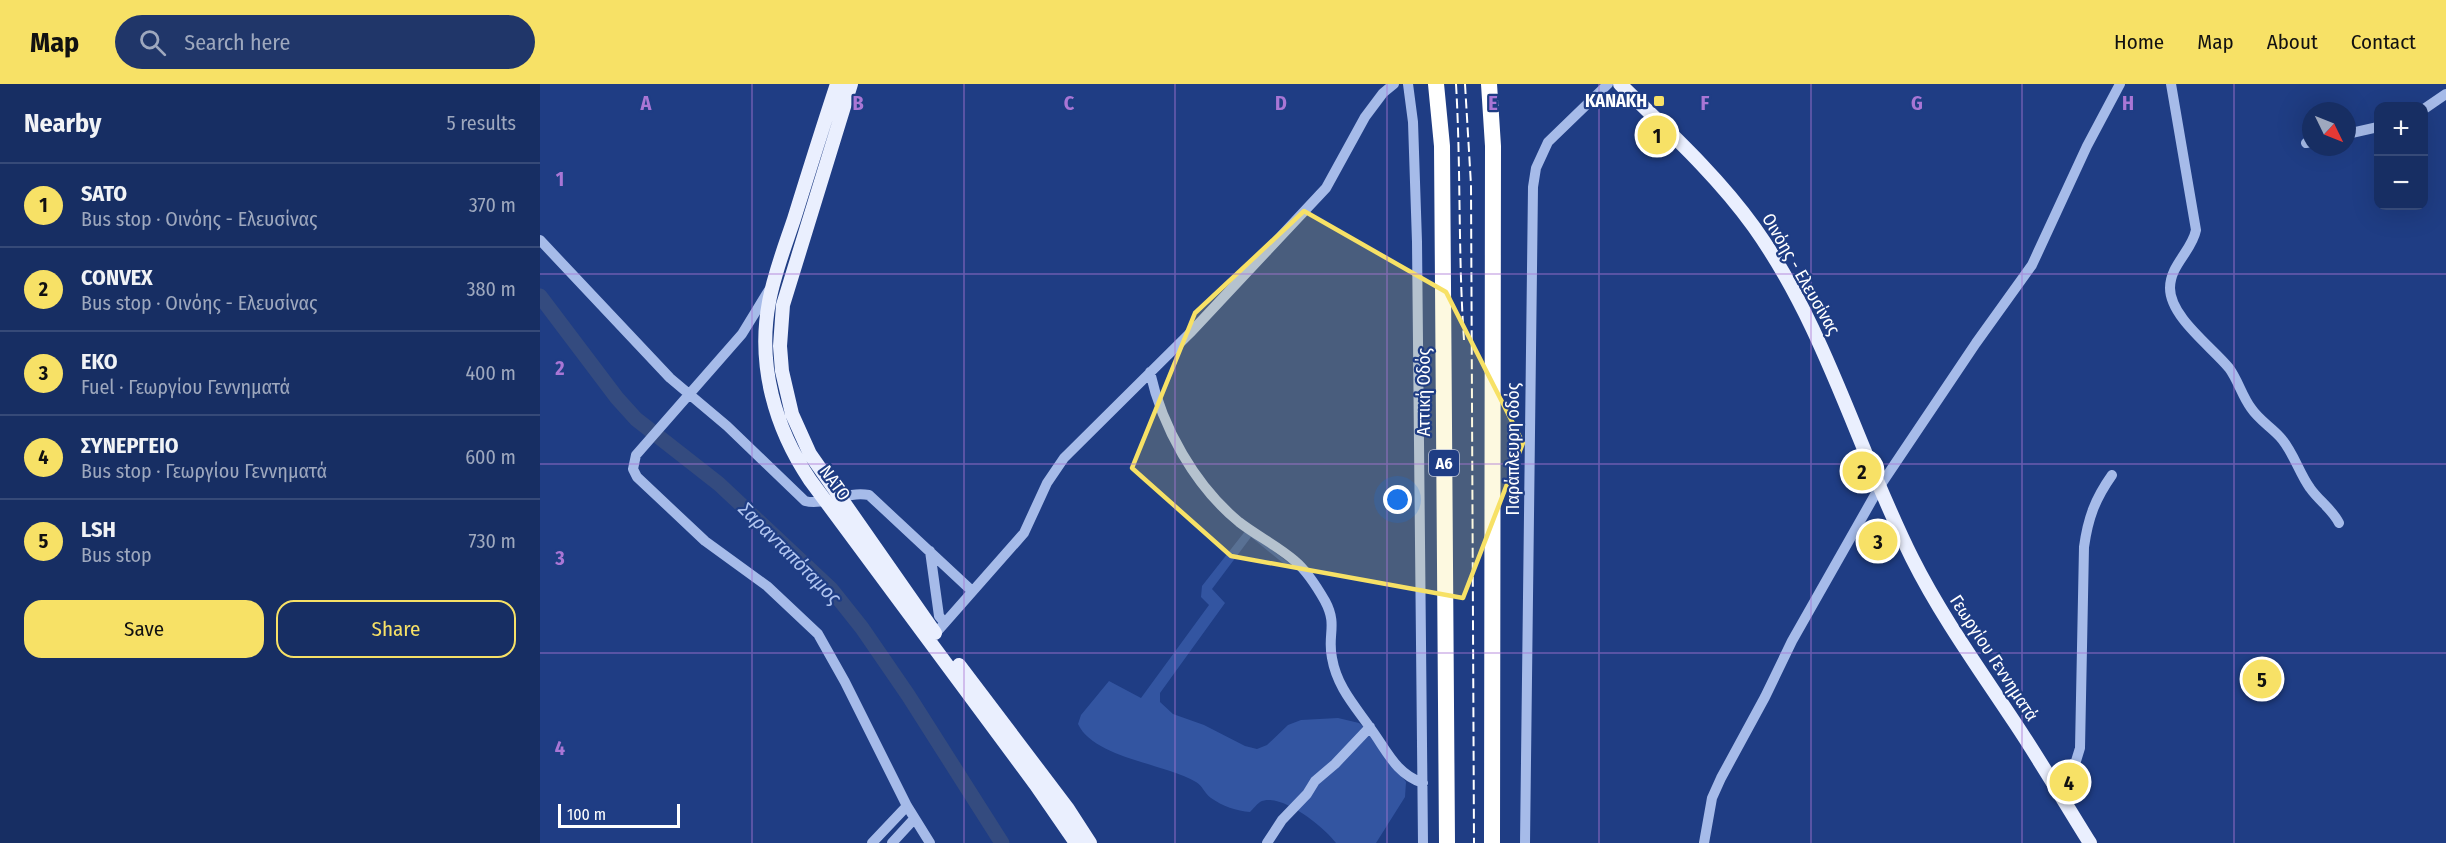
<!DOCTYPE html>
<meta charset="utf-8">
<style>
:root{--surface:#172e63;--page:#203669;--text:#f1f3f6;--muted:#9ea8be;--line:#364a78;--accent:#f7e166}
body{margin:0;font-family:"Fira Sans Condensed",sans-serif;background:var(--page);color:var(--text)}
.controls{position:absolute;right:18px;top:18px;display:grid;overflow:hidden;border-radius:12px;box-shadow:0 6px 24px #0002}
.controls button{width:54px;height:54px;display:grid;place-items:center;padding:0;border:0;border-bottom:2px solid var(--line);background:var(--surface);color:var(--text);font:30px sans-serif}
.compass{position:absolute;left:1762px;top:18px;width:54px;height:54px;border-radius:50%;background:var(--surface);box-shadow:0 6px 24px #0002;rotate:133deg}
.scale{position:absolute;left:18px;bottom:15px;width:122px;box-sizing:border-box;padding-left:6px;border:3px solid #fff;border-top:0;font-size:16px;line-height:21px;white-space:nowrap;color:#fff;-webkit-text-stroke:4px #1f3d84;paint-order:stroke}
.you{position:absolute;left:858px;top:416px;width:21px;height:21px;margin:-15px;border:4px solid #fff;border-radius:50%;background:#1a73e8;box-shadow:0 0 0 9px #1a73e833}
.badge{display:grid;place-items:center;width:39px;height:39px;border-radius:50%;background:var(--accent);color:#111;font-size:20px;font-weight:700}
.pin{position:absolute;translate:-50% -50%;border:3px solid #fff;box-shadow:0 2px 6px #0006}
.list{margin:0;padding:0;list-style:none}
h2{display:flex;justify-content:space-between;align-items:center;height:78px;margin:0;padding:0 24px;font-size:26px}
h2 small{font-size:20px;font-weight:400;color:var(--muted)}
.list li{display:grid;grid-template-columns:39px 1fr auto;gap:18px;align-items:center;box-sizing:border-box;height:84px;padding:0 24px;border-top:2px solid var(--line)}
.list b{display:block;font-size:22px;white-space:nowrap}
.list p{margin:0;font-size:20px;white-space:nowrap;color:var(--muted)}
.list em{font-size:20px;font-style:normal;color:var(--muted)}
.actions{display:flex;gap:12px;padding:18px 24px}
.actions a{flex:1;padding:14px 0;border:2px solid var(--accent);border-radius:18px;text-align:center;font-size:21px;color:var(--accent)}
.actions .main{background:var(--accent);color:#111}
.icon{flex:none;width:33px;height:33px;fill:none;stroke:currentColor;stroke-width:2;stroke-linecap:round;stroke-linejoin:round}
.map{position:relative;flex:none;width:1906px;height:759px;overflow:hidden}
header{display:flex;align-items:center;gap:36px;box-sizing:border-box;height:84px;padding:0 30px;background:var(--accent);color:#111}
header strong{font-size:28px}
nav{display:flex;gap:33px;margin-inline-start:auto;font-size:21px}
.search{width:420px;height:54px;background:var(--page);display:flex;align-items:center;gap:15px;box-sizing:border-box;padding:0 21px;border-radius:33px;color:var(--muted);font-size:22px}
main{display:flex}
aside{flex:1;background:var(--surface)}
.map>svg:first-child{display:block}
.green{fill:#3355a1}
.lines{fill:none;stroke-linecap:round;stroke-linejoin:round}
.river{stroke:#344b7f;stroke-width:15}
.minor{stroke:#a6bbe9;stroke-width:10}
.major{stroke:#eaeffe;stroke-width:14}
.highway{stroke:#fff;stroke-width:16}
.rail{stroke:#fff;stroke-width:2;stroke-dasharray:10 4.5;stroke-linecap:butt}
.marked{fill:#f7e166;fill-opacity:0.2;stroke:#f7e166;stroke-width:4.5;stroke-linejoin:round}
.grid{fill:none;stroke:#a976d5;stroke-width:1.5;stroke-opacity:0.55}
.poi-dot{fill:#f7e166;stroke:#1f3d84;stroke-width:2}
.labels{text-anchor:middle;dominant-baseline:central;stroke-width:4.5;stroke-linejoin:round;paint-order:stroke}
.shield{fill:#1f3d84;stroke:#bcc5da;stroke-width:1.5}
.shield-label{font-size:16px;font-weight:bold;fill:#fff}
.poi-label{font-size:18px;font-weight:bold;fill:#fff;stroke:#1f3d84;text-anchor:end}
.street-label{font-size:18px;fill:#fff;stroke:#1f3d84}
.water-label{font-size:20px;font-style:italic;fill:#b2c6f1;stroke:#1f3d84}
.grid-label{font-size:20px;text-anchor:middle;font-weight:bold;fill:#a976d5;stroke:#1f3d84;stroke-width:4.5;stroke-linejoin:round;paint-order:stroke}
</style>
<header>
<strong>Map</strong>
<div class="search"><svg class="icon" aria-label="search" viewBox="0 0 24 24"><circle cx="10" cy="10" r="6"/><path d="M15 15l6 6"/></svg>Search here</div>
<nav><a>Home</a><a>Map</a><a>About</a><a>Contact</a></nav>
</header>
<main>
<aside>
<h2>Nearby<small>5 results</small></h2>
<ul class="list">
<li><span class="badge">1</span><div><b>SATO</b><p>Bus stop · Οινόης - Ελευσίνας</p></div><em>370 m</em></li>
<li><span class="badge">2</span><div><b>CONVEX</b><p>Bus stop · Οινόης - Ελευσίνας</p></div><em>380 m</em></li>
<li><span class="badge">3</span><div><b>EKO</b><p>Fuel · Γεωργίου Γεννηματά</p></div><em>400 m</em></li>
<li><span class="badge">4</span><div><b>ΣΥΝΕΡΓΕΙΟ</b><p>Bus stop · Γεωργίου Γεννηματά</p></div><em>600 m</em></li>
<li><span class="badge">5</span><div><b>LSH</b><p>Bus stop</p></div><em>730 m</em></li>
</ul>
<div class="actions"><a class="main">Save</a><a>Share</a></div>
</aside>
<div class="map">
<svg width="1906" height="759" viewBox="0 0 1906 759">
<rect width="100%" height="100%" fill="#1f3d84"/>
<path class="green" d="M706,446l47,36 -4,2 -38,-31 -39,52 13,14 -65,90v9l13,12 31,11 41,21 12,3 10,-4 21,-20 13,-5 37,-2 21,5 12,11 35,48 -1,15 -29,46h-40c-11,-15 -56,-52 -76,-41 -3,2 -7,7 -10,10 -13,-1 -28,-6 -39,-14 -6,-4 -9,-13 -15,-16 -33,-19 -102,-24 -118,-58l3,-9 28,-34 32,17 68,-93 -8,-8 1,-11z"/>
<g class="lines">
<path class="river" d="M0,212l77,102 19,21 83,65 112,105 31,39 46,67 94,148"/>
<path class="minor" d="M868,0l5,38 4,120 6,601
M1631,0l25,146c-4,21 -26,35 -26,58 0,29 42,59 59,80 9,12 13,28 22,40 8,12 20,19 29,29 13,14 19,36 30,51 9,13 22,21 29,35
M1884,25l22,-15
M1807,50l31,-7
M1766,59l5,-1
M0,156l130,138 57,48 78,75c20,5 40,-10 64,-6l103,96
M229,206l-27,44 -106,121 -3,14 4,8 68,64 62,45 51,48 27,48 62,124 23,37
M610,288c12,55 45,114 89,150 18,14 39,24 56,39 12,10 22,26 30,40 13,24 2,34 7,57 5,29 23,48 39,71 16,22 25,45 52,54
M390,467l9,65 5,6
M395,550l89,-101 23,-50 17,-25 126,-125 136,-145 39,-71 18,-24 11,-9
M1512,697l24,-20 4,-13 4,-201c4,-29 11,-48 28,-72
M332,759l35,-37
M352,759l22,-24
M727,759l15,-23 25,-26 8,-13 20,-17 35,-37
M985,759l8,-656 3,-19 12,-26 60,-58
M1164,759l8,-45 9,-20 44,-81 27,-56 88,-155 96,-143 56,-78 55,-119 33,-62"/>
<path class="major" d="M297,0c-15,45 -29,90 -43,135 -9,27 -20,55 -25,83 -12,63 6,126 41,178l226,305 40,58
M311,0l-68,221 -3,41 2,25 10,43 18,40 125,179
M1080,0c46,45 96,90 134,143 72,101 103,221 158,331 29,58 68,112 103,165 26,39 50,80 75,120
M419,581l109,144 22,34"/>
<path class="highway" d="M896,0l6,62 5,697
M949,0l4,62 -1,697"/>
<path class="rail" d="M916,0c5,85 2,171 8,256
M925,0l6,101 3,658"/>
</g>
<path class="marked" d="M764,127l142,81 77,151 -60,155 -232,-42 -99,-88 63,-155z"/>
<path class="grid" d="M212,0v759M424,0v759M635,0v759M847,0v759M1059,0v759M1271,0v759M1482,0v759M1694,0v759M0,190h1906M0,380h1906M0,569h1906"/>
<rect class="poi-dot" x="1113" y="11" width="12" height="12" rx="3"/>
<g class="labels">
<rect class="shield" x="889" y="366" width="30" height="26" rx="4.5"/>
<g class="shield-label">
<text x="904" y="379">Α6</text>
</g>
<g class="poi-label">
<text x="1107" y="17">ΚΑΝΑΚΗ</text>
</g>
<g class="street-label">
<text transform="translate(1261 190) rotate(60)">Οινόης - Ελευσίνας</text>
<text transform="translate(884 308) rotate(-90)">Αττική Οδός</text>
<text transform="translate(973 365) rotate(-90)">Παράπλευρη οδός</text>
<text transform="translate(295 399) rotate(54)">ΝΑΤΟ</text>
<text transform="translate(1454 574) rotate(57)">Γεωργίου Γεννηματά</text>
</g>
<g class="water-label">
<text transform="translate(250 469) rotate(45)">Σαρανταπόταμος</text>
</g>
</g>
<g class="grid-label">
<text x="106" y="26">A</text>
<text x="318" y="26">B</text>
<text x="529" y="26">C</text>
<text x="741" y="26">D</text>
<text x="953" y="26">E</text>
<text x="1165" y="26">F</text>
<text x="1377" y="26">G</text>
<text x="1588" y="26">H</text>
<text x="20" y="102">1</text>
<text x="20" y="291">2</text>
<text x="20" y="481">3</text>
<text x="20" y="671">4</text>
</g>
</svg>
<div class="controls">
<button>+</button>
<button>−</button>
</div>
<svg class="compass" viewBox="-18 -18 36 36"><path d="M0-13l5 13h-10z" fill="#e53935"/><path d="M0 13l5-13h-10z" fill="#9ea8be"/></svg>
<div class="scale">100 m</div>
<div class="you"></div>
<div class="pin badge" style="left:1117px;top:51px">1</div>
<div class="pin badge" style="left:1322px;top:387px">2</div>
<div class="pin badge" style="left:1338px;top:457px">3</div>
<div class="pin badge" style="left:1529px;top:698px">4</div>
<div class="pin badge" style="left:1722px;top:595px">5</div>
</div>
</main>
